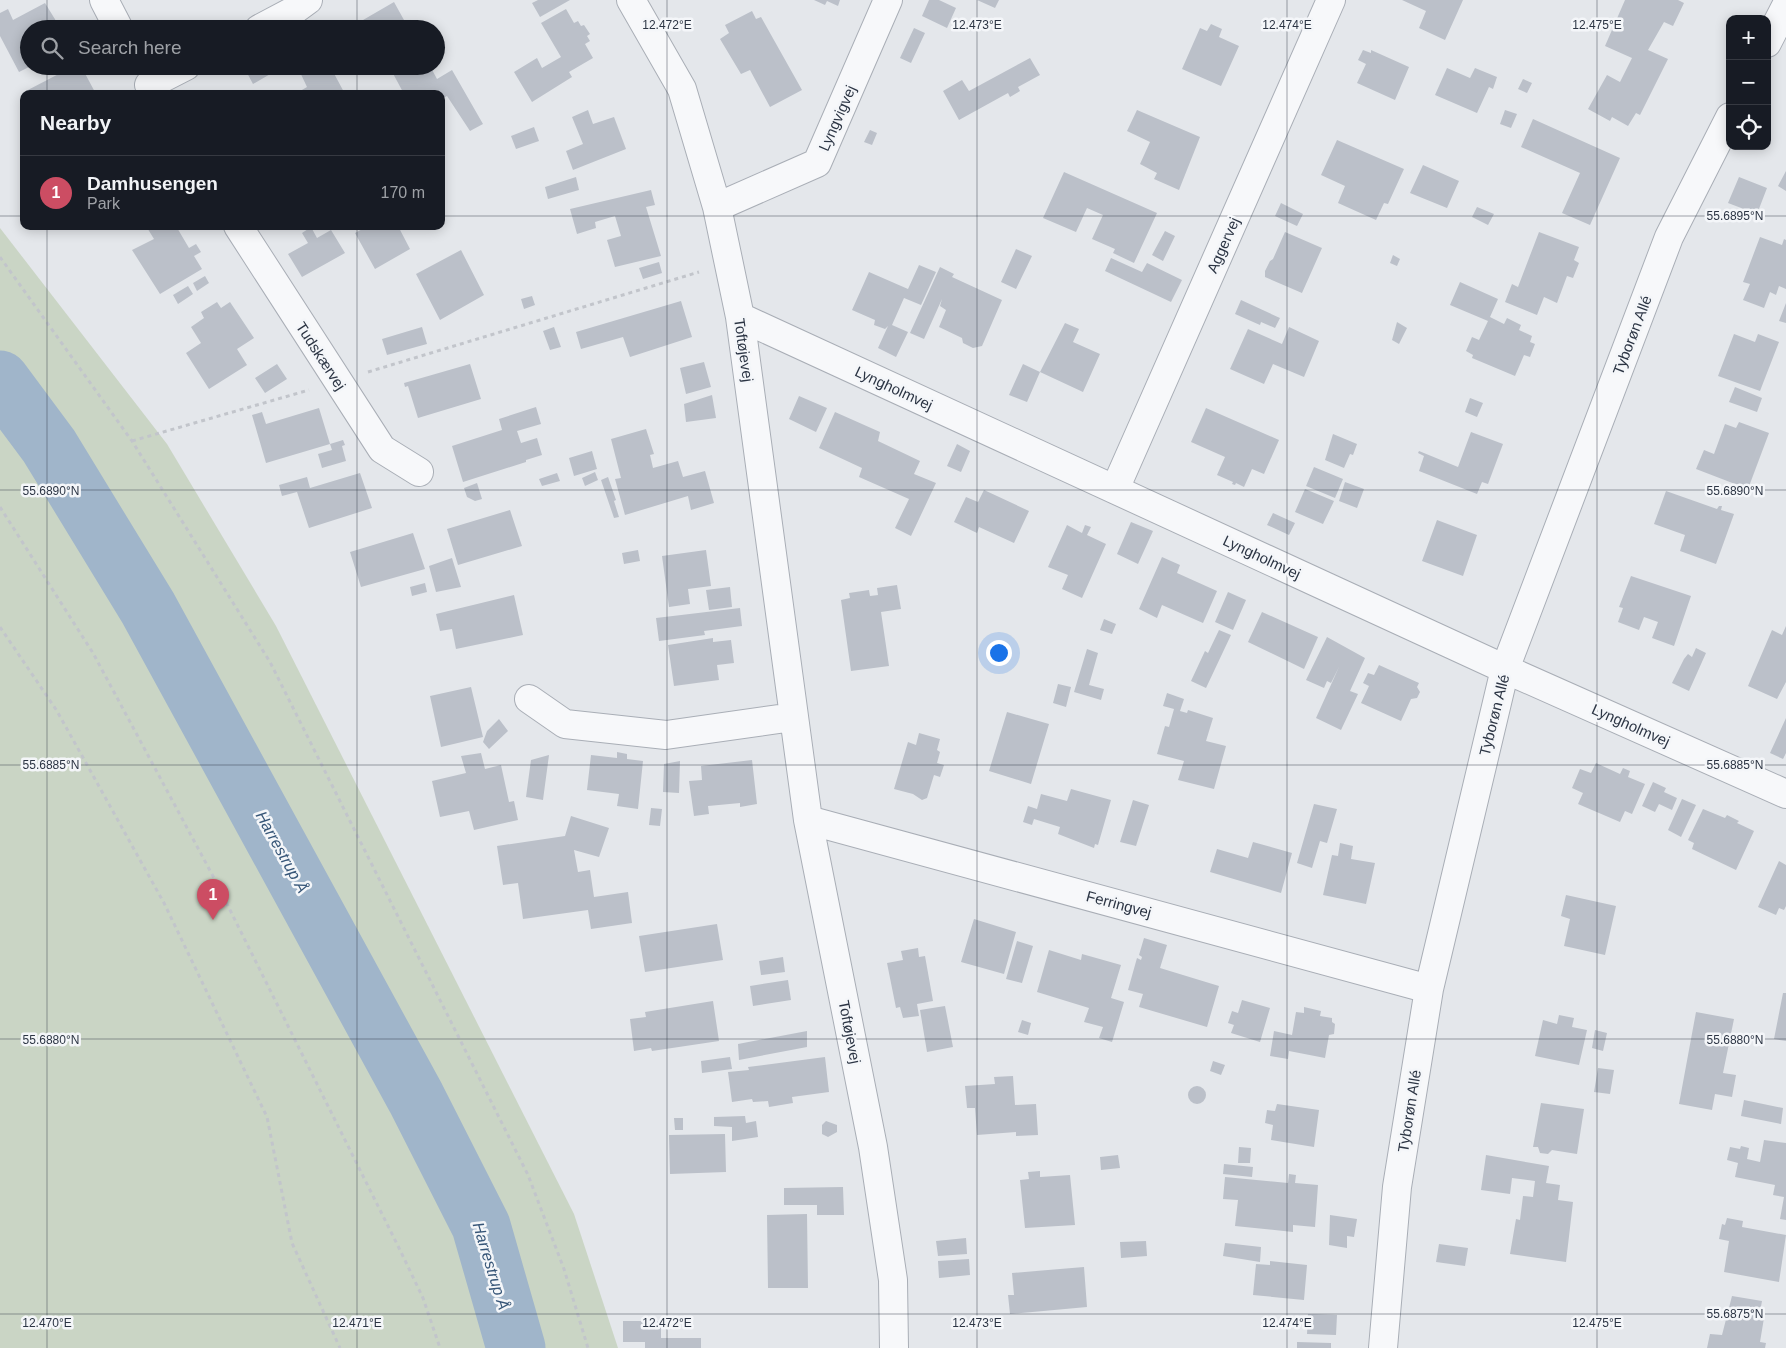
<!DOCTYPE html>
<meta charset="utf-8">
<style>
:root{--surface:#171b24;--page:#20242c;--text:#f1f3f6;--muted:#9ea1a6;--line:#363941;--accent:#cc4d63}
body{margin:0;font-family:Arial,sans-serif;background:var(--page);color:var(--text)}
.controls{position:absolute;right:15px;top:15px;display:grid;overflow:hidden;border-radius:10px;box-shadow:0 2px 12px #0003}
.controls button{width:45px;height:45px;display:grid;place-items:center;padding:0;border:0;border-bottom:1px solid var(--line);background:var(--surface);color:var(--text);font:25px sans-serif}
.you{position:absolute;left:998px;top:652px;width:18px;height:18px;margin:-12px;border:4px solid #fff;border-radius:50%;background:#1a73e8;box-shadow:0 0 0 8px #1a73e833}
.badge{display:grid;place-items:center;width:32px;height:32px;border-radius:50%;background:var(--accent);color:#fff;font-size:16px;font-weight:700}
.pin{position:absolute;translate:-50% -41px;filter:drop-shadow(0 1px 2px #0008)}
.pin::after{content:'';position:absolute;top:26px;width:18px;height:15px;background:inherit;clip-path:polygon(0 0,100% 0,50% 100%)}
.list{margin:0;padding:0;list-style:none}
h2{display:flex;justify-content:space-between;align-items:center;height:65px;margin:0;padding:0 20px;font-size:21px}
h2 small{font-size:16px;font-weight:400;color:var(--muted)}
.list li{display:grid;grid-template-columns:32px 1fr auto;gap:15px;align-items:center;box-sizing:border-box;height:75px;padding:0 20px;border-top:1px solid var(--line)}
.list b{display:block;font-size:19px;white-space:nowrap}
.list p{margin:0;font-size:16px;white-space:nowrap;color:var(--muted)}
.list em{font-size:16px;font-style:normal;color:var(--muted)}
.icon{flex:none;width:28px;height:28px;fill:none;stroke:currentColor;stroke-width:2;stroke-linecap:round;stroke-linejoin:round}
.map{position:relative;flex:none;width:1786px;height:1348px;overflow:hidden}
.search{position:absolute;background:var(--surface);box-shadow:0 2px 12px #0003;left:20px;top:20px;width:425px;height:55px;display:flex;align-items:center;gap:12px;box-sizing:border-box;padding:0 18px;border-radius:28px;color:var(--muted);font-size:19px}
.panel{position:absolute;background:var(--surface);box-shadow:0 2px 12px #0003;left:20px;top:90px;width:425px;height:140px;border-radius:10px}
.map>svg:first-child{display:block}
.green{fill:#cad5c5}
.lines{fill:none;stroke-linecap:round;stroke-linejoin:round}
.river{stroke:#a0b5ca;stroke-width:59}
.building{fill:#bbc0c9}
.minor-casing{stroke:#a9aeb6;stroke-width:30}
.path{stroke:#c2c5cb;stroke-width:3;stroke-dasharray:4 4;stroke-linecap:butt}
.minor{stroke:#f7f8fa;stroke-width:28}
.ticks{fill:none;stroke:#2c3544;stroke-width:1;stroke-opacity:0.45}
.labels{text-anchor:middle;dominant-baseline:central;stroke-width:5;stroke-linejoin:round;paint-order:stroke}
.street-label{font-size:15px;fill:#2c3544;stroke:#f4f6f9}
.water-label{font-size:16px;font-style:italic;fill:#365577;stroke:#f4f6f9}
.ticks-label{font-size:12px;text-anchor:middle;fill:#2c3544;stroke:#f4f6f9;stroke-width:5;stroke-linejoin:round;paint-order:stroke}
</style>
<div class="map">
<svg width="1786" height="1348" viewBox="0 0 1786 1348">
<rect width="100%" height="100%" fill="#e4e7eb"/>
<path class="green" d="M0,228l167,216 109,182 298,588 44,134h-618z"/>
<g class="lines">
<path class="river" d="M0,380l49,66 99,162 268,490 65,128 35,122"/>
</g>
<path class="building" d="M538,0h32l-30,17 -8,-14z
M814,0h26l-2,6 -11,-5 -2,4z
M929,0h10l17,8 -9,20 -25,-12z
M977,0h22l-4,8z
M1402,0h61l-18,40 -26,-12 7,-17z
M1625,0h53l6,3 -11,23 -9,-4 -16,28 20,9 -28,56 -4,-2 -8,13 -16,-9 -2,4 -22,-12 19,-34 13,7 12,-24 -27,-12z
M394,2l15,27h-41l-5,-9z
M45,3l16,26h-32v38l-10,5 -19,-36v-23l8,-4 5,11z
M566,9l8,14 4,-2 3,5 3,-1 6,9 -3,2 3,5 -5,3 8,14 -24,14 3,5 -40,25 -18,-30 23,-14 5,10 19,-11 -20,-34z
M752,11l4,8 5,-2 41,73 -32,17 -20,-37 -9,4 -21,-35 9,-6 -4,-8z
M322,22l4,7h-16z
M1211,24l11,5 -3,8 20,9 -18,40 -39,-17 18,-41 7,3z
M914,28l11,5 -14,30 -11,-5z
M1363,50l8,3v-3l38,17 -14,33 -38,-17 9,-19 -8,-4z
M1030,58l10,17 -22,12 2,4 -10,6 -2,-4 -49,27 -16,-29 19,-11 7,11z
M74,66h7l15,28h-69l-1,-3z
M255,66h14l3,7 -19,11 -7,-13z
M300,66h30l15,28h-50l12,-7 -9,-19z
M389,66h41l7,13 15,-9 31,54 -13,7 -23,-35 -6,3v-5h-37z
M1447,68l23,10 5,-10 22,9 -4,12 -4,-2 -12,26 -42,-18z
M1523,79l9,4 -5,10 -9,-4z
M588,110l5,14 21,-7 12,32 -53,21 -7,-19 17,-7 -11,-27z
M1137,110l63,27 -21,53 -25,-11 3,-6 -17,-9 10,-22 -23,-11z
M1505,110l12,4 -6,14 -11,-4z
M1533,119l87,39 -30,67 -28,-12 18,-40 -59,-26z
M534,127l5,14 -23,8 -5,-13z
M870,130l7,3 -5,12 -8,-3z
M1337,140l67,29 -16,35 -4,-1 -8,17 -38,-17 7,-17 -24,-11z
M1423,165l36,16 -12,27 -37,-15z
M1786,171v20l-8,-5z
M1064,172l93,41 -23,50 -21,-10 2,-4 -23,-10 11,-24 -16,-7 -11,24 -33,-14z
M576,177l3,13 -31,9 -3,-12z
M1739,177l28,11 -10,26 -29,-11z
M651,190l4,15 -9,2 15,49 -46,11 -8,-27 14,-4 -6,-20 -20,6 1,6 -19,6 -7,-25z
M1281,203l22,11 -6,12 -22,-10z
M1477,207l17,7 -6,11 -16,-8z
M146,226h30l13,22 7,-4 5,8 -7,4 8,13 -42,25 -28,-44 22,-11z
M368,226h30l12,23 -35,20 -20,-36z
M311,227l6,11 14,-8 14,23 -43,24 -14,-23 20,-11 -6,-10z
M1165,231l10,5 -12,25 -11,-6z
M1285,232l37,16 -20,45 -37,-16v-6l5,-10 3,-2z
M1539,232l40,15 -5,13 5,3 -6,15 -6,-2 -10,27 -13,-6 -7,18 -32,-13 7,-18 6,3z
M1760,237l22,8 2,-6 2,1v49l-7,-3 -3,9 -6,-3 -6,16 -21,-8 7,-16 -7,-2z
M1016,249l16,7 -16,33 -15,-7z
M461,250l23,45 -44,25 -24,-46z
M1393,255l7,4 -3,7 -7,-3z
M1111,258l31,14 5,-9 35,17 -11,22 -66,-31z
M659,262l3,11 -19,6 -4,-11z
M919,265l17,7 -15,33 -17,-7 -12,27 16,7 -12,25 -18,-9 10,-22 -3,3 -11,-4 1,-5 -23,-10 17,-38 39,17z
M940,267l14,7 -2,3 50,23 -20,46 -9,2 -10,-5 -1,-5 -23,-11 7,-17 -6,-4 2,-7 -18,40 -14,-6z
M205,276l4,7 -12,8 -4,-8z
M1460,282l38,17 -8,18 14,7 3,-6 14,7 -2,5 13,6 -2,6 5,2 -5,13 -6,-2 -9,21 -43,-18 1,-3 -7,-4 6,-14 7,3 9,-19 -38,-16z
M188,286l5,8 -15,10 -5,-9z
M532,296l3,9 -11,4 -3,-10z
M1241,300l39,18 -5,10 -14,-6 -1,3 -25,-11z
M681,301l11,36 -62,20 -7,-20 -42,12 -5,-17z
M217,302l4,6 9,-6 24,36 -17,11 10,16 -38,24 -23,-36 15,-10 -10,-16 13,-9 -3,-6z
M1786,303v20l-7,-2z
M1397,322l10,6 -8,16 -7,-4z
M1065,323l14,6 -6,13 27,12 -17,38 -43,-20z
M422,327l5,17 -40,11 -5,-16z
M554,327l7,20 -11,3 -7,-19z
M1289,327l30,14 -15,36 -31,-13 -9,20 -34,-15 18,-40 34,15z
M1734,334l21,8 3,-8 21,8 -19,49 -42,-15z
M704,362l7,25 -25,7 -6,-26z
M277,364l10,15 -22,14 -10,-15z
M470,364l11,35 -63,19 -10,-32 -3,1 -1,-4z
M1023,364l17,8 -13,30 -18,-7z
M1735,387l27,11 -5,14 -28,-10z
M712,395l4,23 -30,4 -2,-18z
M799,396l28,12 -11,24 -27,-13z
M1470,398l13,5 -6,14 -12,-5z
M536,407l5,17 -24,7 4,12 16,-5 5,17 -16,5v2l-63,20 -11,-36 50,-16 -3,-11z
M319,408l11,36 -64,19 -14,-48 10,-3 4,12z
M1206,408l73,32 -15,34 -12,-5 -8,18 -8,-4 -1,2 -3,-1 1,-2 -16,-7 8,-18 -34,-15z
M835,412l45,20 -2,9 42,20 -6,13 22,9 -25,53 -16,-8 14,-29 -50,-22 3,-9 -43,-20z
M1739,422l30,11 -21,56 -52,-20 8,-19 10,4 11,-30 11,4z
M646,429l8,25 -4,1 3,13 25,-7 5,16 22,-6 9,32 -23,7 -3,-14 -63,19 -10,-36 6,-1 -10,-39z
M1471,432l32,12 -15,40 -6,-2 -5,12 -58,-23 5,-15 -6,-3 1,-2 39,16z
M1333,434l24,10 -4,11 -3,-1 -6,14 -19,-8z
M343,440l2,5 -3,1 4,15 -24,7 -4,-14 14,-4 -2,-6z
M957,444l13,7 -9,21 -14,-6z
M592,451l5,18 -23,7 -5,-18z
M1314,467l29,12 -8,19 -29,-12z
M595,472l3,8 -13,6 -3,-8z
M360,473l12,35 -63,20 -12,-36 -15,4 -3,-11 28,-8 3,11z
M557,473l3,8 -18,5 -3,-7z
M608,477l8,23 -2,1 5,16 -5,1 -13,-38z
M1345,482l19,7 -7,19 -18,-7z
M477,483l5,16 -7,2 -8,-4 -3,-9z
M1305,489l29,12 -11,23 -28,-12z
M984,490l45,21 -15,32 -35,-16 -2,6 -23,-11 12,-25 12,5z
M1666,491l51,18 2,-3h3l-1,4 13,4 -18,50 -36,-13 5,-16 -31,-11z
M510,510l12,36 -64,19 -11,-36z
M1273,513l22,10 -6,12 -22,-10z
M1437,520l40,15 -14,41 -41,-15z
M1131,522l22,9 -15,33 -21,-10z
M1067,525l15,8 3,-8 6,2 -4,8 19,9 -24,54 -20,-9 6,-14 -20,-8z
M413,533l12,36 -64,18 -11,-35z
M638,550l2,11 -16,3 -2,-11z
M706,550l5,36 -23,3 2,15 -21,3 -7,-51z
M1162,557l18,8 -3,8 40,18 -14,32 -41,-18 -5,13 -18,-9z
M452,558l9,29 -25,5 -7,-26z
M1631,576l60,20 -17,50 -22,-8 6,-16 -14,-5 -5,13 -21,-8 5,-14 -4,-1z
M425,583l2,9 -15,4 -2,-9z
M897,585l4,24 -20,3 8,54 -38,5 -10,-71 9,-2 -1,-5 20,-3 1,6 8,-1 -1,-7z
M730,587l2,20 -23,3 -3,-20z
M1228,592l18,8 -13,30 -18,-8z
M514,595l9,40 -67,14 -4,-20 -12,2 -4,-17z
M740,608l2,18 -38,5 1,4 -46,6 -3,-23z
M1262,612l56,25 -14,32 -56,-27z
M1104,619l12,5 -4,10 -12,-4z
M1786,626v56l-9,17 -29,-13 24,-56 10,5z
M1219,630l12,5 -25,53 -15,-7 14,-30 3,2z
M1327,637l38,21 -15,33 8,3 -17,36 -25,-12 23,-51 -8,16 -4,-2 -3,7 -18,-8z
M713,638v4l18,-2 3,23 -17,2 2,15 -45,6 -6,-41z
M1696,648l10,5 -17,38 -17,-8 12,-24 4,-5 4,3z
M1087,649l11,4 -9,32 15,4 -3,11 -27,-8z
M1379,665l40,18 -2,4 3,5 -3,6 -6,1 -10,22 -40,-18 8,-17 -6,-3 5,-10 6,2z
M1058,684l13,3 -5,20 -13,-4z
M471,687l12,50 -42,10 -11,-51z
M1167,693l17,6 -4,12 7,2 1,-3 25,8 -7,23 20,5 -12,43 -36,-9 6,-19 -27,-7 8,-28 4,1 5,-18 -11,-3z
M1007,712l42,12 -18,60 -42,-13z
M1786,718v35l-3,6 -13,-6z
M499,719l9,12 -19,18 -6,-7 4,-11z
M919,733l21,6 -3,11 3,2 -3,11 7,2 -4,12 -6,-2 -7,23 -5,2 -9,-6 -19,-5 14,-47 8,3z
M617,752l10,2v5l16,2 -5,48 -21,-3 2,-12 -32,-4 4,-35 26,3z
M481,753l4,16 16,-4 8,37 5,-1 4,19 -44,10 -5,-19 -29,6 -8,-36 34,-8 -5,-17z
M549,755l-6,45 -17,-3 5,-37z
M752,760l5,44 -17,3v-4l-32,3 1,8 -15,2 -5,-35 13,-1 -1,-14z
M680,761l-1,32 -16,-1 1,-28z
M1596,763l24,11 3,-6 7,3 -2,6 17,7 -13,30 -7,-3 -5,11 -42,-18 5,-11 -11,-5 8,-19 11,4z
M1653,782l13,6 -2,4 13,6 -5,12 -13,-6 -4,8 -13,-6z
M1071,789l40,11 -13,45 -3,-1 -1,4 -36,-14 2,-7 -26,-8 -2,6 -9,-3 5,-16 9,3 4,-15 26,7z
M1682,799l14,6 -15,32 -13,-7z
M1133,800l16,5 -13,41 -16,-4z
M1314,804l23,5 -10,34 -7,-2 -8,27 -15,-5z
M651,808l11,1 -2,17 -11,-1z
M1703,809l22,9 2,-3 12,6 -2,2 17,8 -18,39 -44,-21 2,-6 -6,-3z
M571,816l38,12 -10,29 -25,-7 4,22 12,-2 4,27 34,-5 4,31 -41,6 -3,-19 -65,9 -5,-36 -15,2 -6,-39 68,-10z
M1253,842l39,11 -11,40 -71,-21 7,-23 31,9z
M1340,843l13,3 -2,13 24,4 -9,41 -43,-9 9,-40 6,1z
M1779,861l7,4v41l-2,4 -5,-2 -3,7 -18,-8z
M1566,895l50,11 -11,49 -41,-9 6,-27 -9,-3z
M974,919l42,13 -12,42 -43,-12z
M717,924l6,36 -78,12 -6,-36z
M1144,938l23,7 -7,23 59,18 -12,41 -68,-20 4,-13 -15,-4 9,-32 4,2 1,-3 -3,-2z
M1017,941l16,5 -11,37 -16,-4z
M918,948l1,9 6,-1 8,45 -16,3 2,12 -16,2 -3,-11 -4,1 -9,-45 16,-3 -2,-9z
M1049,950l32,10 1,-6 39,11 -10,33 13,4 -12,40 -13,-4 4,-11 -19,-5 5,-14 -52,-16z
M783,957l2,15 -24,3 -2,-14z
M788,980l3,20 -38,6 -3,-20z
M1783,993h3v48l-12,-2z
M1242,1000l28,8 -10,34 -29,-9 3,-8 -6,-2 4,-12 6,2z
M713,1001l6,40 -67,10 -1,-3 -17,3 -4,-32 16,-2 -1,-5z
M945,1006l8,41 -26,5 -7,-42z
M1304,1007l17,4 -1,5 12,2v4l3,2 -1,10 -5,1 -4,23 -36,-7 -1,8 -18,-3 4,-25 18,4 4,-23 8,1z
M1696,1012l38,7 -11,54 13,2 -4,22 -17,-3 -3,16 -33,-6z
M1559,1015l15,3 -2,9 15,3 -8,35 -44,-9 8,-36 14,4z
M1022,1020l9,3 -3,12 -10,-3z
M1595,1030l12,3 -4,18 -11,-3z
M807,1031v16l-68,13 -1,-16z
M730,1057l2,12 -30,4 -1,-12z
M825,1057l4,35 -37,5 1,6 -24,4 -1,-6 -15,1 -1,-3 -20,3 -4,-30 21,-2 -1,-3z
M1213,1061l12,4 -4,10 -11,-4z
M1598,1068l16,2 -4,24 -16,-2z
M1013,1076l2,29 21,-1 2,31 -22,1v-4l-39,3 -2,-27h-8l-2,-22 30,-2 -1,-7z
M1188 1095a9 9 0 1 1 18 0a9 9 0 1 1-18 0Z
M1744,1100l39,8 -2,16 -40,-8z
M1541,1103l43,6 -7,45 -25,-4 -4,4 -8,-1 -2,-6h-5z
M1277,1104l42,6 -5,37 -43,-7 2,-15 -8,-2 2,-13 8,1z
M745,1116l1,7 10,-2 2,16 -26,4v-14l-18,-1v-9z
M674,1118h9v12h-8z
M826,1121l11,4v7l-9,5 -6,-3v-9z
M725,1134l1,38 -56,2 -1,-39z
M1764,1140l22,3v77l-6,-1 4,-22 -11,-2 2,-10 -40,-8 3,-14 -11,-3 3,-13 10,2 1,-3 8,2 -2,11 13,3z
M1239,1147l12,1 -1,15h-12z
M1118,1155l2,13 -19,2 -1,-13z
M1486,1155l63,11 -3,17 14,2 -2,15 15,2 -7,60 -56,-8 6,-35 4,1 3,-24 10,1 2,-16 -23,-3 -2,16 -29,-4z
M1224,1164l29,3 -1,10 -29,-3z
M1040,1171v6l30,-2 5,50 -50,3 -5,-48 9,-1 -1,-7z
M1289,1174l7,1 -1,8 23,2 -3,42 -22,-2v7l-58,-6 3,-26 -15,-1 2,-22 63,6z
M843,1187l1,28h-27v-10h-33v-17z
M807,1214l1,74h-40l-1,-73z
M1330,1215l27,4 -3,18 -7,-1v12l-18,-3z
M1727,1218l16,3 -1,6 44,8 -7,47 -55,-10 5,-31 -10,-2 3,-15 3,1z
M966,1238l1,16 -29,2 -2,-15z
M1146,1241l1,15 -26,2 -1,-16z
M1225,1243l36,4 -1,15 -37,-6z
M1439,1244l29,4 -3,18 -29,-4z
M969,1259l1,16 -31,3 -1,-17z
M1270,1261l37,4 -3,35 -51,-5 3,-31 14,1z
M1084,1267l3,40 -77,7 -2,-19h6l-2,-22z
M1732,1296l30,5 -3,16 5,1 -4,24 6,1 -1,5h-58l3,-14 12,1z
M1308,1314l29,1 -1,20 -29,-1z
M623,1321h38v17h40v10h-56v-6h-22z
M1297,1342l34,1v5h-34z"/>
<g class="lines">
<defs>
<path id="minor" d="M104,0l15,29
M631,0l51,89 35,118 23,110 68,503 65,327 20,133 1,68
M259,29l34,-18 15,-11
M1767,43l19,-37
M149,85l37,-19
M717,207l100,-44 71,-163
M238,226l144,223 37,23
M740,317l765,352 281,125
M1115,489l216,-489
M529,699l36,25 101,11 127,-18
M808,820l621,169
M1383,1348l14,-161 32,-198 76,-320 164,-432 61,-120"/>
</defs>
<use href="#minor" class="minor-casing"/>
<path class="path" d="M0,257l132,184 138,221 258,513 36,94 24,79
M368,372l331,-100
M132,441l177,-51
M0,507l93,146 121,225 186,372 23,48 17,50
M0,627l57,84 107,192 103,214 25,126 48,105"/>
<use href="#minor" class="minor"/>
</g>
<path class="ticks" d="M47,0v29M357,0v29M667,0v1348M977,0v1348M1287,0v1348M1597,0v1348M47,66v28M357,66v28M0,216h24M441,216h1345M47,226v1122M357,226v1122M0,490h1786M0,765h1786M0,1039h1786M0,1314h1786"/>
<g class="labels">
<g class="street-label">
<text transform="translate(837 118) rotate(-66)">Lyngvigvej</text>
<text transform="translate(1223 245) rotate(-66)">Aggervej</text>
<text transform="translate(1632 335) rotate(-69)">Tyborøn Allé</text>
<text transform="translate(744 350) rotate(82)">Toftøjevej</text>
<text transform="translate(321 356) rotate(57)">Tudskærvej</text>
<text transform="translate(894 388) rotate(25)">Lyngholmvej</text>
<text transform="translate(1262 557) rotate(25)">Lyngholmvej</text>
<text transform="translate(1494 715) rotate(-76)">Tyborøn Allé</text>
<text transform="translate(1631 725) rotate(24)">Lyngholmvej</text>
<text transform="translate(1119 904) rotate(15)">Ferringvej</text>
<text transform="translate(850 1032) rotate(79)">Toftøjevej</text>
<text transform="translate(1409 1111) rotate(-81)">Tyborøn Allé</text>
</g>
<g class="water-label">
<text transform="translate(282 852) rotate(61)">Harrestrup Å</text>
<text transform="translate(491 1266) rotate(73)">Harrestrup Å</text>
</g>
</g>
<g class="ticks-label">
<text x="667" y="29">12.472°E</text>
<text x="977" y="29">12.473°E</text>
<text x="1287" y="29">12.474°E</text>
<text x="1597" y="29">12.475°E</text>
<text x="1735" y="220">55.6895°N</text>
<text x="51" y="495">55.6890°N</text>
<text x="1735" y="495">55.6890°N</text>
<text x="51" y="769">55.6885°N</text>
<text x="1735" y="769">55.6885°N</text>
<text x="51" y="1044">55.6880°N</text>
<text x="1735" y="1044">55.6880°N</text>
<text x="1735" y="1318">55.6875°N</text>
<text x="47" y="1327">12.470°E</text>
<text x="357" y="1327">12.471°E</text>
<text x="667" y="1327">12.472°E</text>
<text x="977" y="1327">12.473°E</text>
<text x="1287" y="1327">12.474°E</text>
<text x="1597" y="1327">12.475°E</text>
</g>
</svg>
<div class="controls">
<button>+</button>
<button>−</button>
<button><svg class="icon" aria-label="locate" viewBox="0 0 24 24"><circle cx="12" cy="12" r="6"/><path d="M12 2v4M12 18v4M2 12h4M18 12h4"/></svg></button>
</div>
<div class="you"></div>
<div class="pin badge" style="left:213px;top:920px">1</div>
<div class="search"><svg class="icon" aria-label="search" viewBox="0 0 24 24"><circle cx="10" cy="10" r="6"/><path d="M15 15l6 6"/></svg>Search here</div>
<section class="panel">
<h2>Nearby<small></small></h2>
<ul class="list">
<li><span class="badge">1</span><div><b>Damhusengen</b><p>Park</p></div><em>170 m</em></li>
</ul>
</section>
</div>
